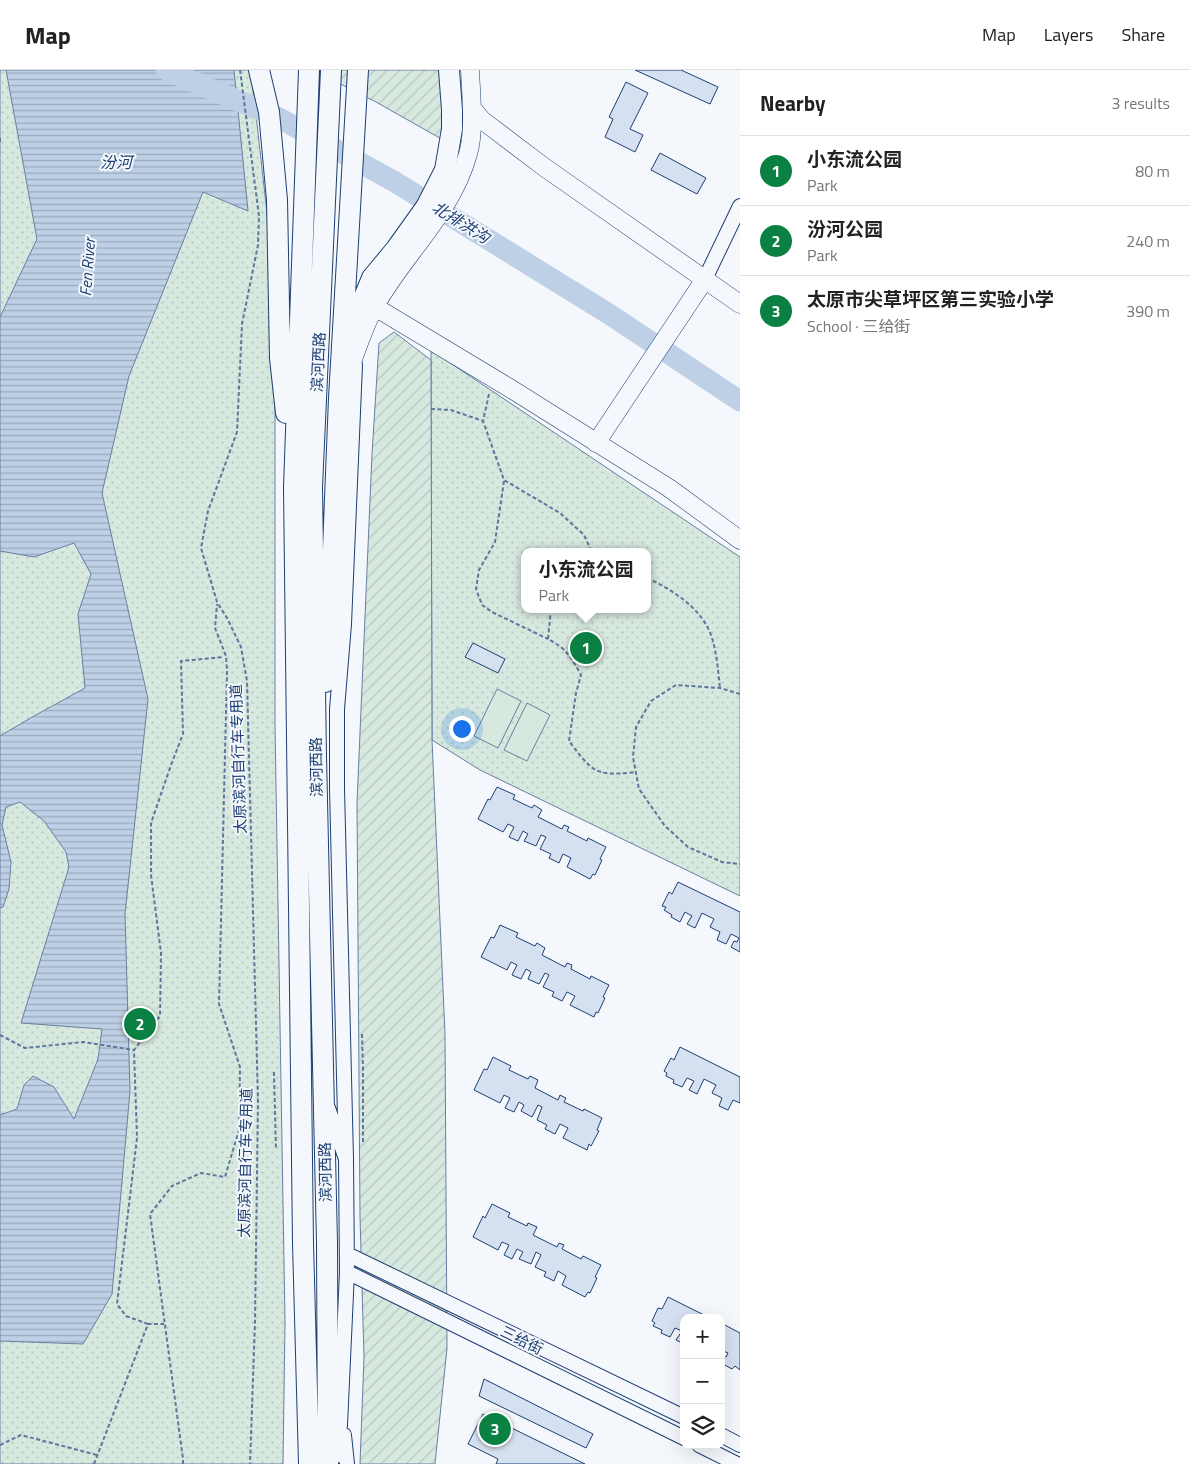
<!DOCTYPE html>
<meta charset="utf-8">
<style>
:root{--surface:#fff;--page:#f6f6f6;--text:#222;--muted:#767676;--line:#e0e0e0;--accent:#0b8043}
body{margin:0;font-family:"Titillium Web","Noto Sans SC",sans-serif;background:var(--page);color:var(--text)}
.controls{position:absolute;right:15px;bottom:15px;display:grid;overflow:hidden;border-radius:10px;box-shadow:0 5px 20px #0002}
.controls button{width:45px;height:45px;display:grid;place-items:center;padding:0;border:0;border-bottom:1px solid var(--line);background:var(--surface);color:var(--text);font:25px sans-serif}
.you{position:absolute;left:461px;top:658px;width:18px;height:18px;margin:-12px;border:4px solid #fff;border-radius:50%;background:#1a73e8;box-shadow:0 0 0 8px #1a73e833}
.badge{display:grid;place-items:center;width:32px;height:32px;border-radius:50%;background:var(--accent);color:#fff;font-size:16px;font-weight:700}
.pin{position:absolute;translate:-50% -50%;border:2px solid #fff;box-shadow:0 1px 5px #0006}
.popup{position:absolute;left:521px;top:478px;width:130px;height:65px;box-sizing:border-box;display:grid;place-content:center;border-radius:10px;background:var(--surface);filter:drop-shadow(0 1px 4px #0005);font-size:16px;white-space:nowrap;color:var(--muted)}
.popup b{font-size:19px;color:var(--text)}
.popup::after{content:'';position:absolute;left:50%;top:100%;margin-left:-10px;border:10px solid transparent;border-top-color:var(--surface)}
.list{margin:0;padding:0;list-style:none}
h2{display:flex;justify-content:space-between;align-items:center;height:65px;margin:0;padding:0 20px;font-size:21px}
h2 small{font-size:16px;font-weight:400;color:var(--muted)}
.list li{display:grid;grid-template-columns:32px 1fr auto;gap:15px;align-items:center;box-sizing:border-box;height:70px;padding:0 20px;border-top:1px solid var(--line)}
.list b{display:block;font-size:19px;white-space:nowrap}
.list p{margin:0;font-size:16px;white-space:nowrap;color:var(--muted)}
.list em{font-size:16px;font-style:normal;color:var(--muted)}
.icon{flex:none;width:28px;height:28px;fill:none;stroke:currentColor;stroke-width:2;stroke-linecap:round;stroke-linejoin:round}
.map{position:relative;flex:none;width:740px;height:1394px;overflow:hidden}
header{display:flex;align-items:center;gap:30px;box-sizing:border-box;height:70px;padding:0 25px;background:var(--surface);border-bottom:1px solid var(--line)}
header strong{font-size:24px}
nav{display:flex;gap:28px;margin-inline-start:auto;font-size:18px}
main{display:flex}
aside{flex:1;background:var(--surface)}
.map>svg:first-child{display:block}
.park{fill:url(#park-dots);stroke:#687fa3;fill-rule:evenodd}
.garden{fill:url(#garden-furrows);stroke:#687fa3}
.pitch{fill:#d7e8df;stroke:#687fa3}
.water{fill:url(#water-rules);stroke:#687fa3}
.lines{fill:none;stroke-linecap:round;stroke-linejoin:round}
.river{stroke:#bed0e5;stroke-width:21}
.building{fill:#d5e0f0;stroke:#1d3f73}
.minor-casing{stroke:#1d3f73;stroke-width:16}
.major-casing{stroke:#1d3f73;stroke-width:19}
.highway-casing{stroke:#1d3f73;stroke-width:22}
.path{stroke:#5e769c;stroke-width:2;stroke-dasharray:4 2.5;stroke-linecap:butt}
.minor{stroke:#f4f7fb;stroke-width:14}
.major{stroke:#f4f7fb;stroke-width:18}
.highway{stroke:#f4f7fb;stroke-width:20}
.labels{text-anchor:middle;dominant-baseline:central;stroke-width:4;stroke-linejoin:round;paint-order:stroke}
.street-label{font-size:15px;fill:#1d3f73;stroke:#f4f7fb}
.water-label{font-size:16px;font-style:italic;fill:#1d3f73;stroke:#f4f7fb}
</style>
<header>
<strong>Map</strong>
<nav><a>Map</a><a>Layers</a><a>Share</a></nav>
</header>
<main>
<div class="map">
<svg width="740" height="1394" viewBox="0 0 740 1394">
<defs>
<pattern id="park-dots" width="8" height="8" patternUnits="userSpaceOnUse" patternTransform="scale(1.25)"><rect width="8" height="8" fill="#d7e8df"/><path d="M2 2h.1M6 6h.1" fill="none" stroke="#b8c8c3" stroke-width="1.8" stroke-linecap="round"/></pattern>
<pattern id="garden-furrows" width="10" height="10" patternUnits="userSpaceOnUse" patternTransform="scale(1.25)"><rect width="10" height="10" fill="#d7e8df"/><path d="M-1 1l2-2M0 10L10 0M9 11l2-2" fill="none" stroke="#b8c8c3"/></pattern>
<pattern id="water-rules" width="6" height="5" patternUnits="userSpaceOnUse" patternTransform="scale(1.25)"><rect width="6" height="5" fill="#bed0e5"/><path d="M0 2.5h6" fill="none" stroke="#9aaabe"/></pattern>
</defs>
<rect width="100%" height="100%" fill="#f4f7fb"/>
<path class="park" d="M0,0h251l17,152 7,183v321l10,596 -2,142h-283z
M431,280l309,207v339l-260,-126 -48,-30zM525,482h122v57h-122z"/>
<path class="garden" d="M313,0h126l6,71 -69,-39z
M394,262l37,28 1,380 13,294 2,314 -12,116h-75l4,-107 -4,-140 -3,-414 15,-349 7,-111z"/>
<path class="pitch" d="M497,619l24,12 -23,47 -24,-12z
M527,633l23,12 -23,46 -23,-11z"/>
<path class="water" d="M6,0h228l14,141 -45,-19 -74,184 -27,117 46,206 -23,215 5,177 -18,203 -29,50 -83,-3v-226l17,-6 7,-24 9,-9 21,11 20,32 24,-60 4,-30 -81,-6 48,-156 -3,-15 -22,-31 -24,-19 -14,5 -4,18 9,37 -2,27 -6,18 -3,1v-172l34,-20 51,-28 -7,-74 13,-40 -17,-31 -40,14 -34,-6v-234l37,-78z"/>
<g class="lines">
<path class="river" d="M166,0l113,48 116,64 214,132 131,87"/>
</g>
<path class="building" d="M635,0h46l37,17 -8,17z
M626,12l22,11 -18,36 13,6 -8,17 -30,-15 8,-18 -4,-2z
M660,83l46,25 -9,16 -46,-24z
M473,573l32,16 -7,14 -33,-16z
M497,717l18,8 -2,4 19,9 2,-3 8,5 -4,7 24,12 2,-4 5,2 -2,4 20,10 1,-3 18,9 -6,12 2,1 -7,15 -2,-1 -3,5 -23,-12 4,-9 -8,-4 -4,9 -10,-5 2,-4 -11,-5 6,-12 -5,-2 -5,11 -12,-5 4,-7 -5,-3 -5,10 -9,-4 5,-10 -6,-3 -5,8 -25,-13 10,-20 2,1z
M678,812l62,30v40l-9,-5 3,-6 3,1 2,-4 -8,-4 -5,10 -9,-4 3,-8 -10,-5 4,-8 -12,-6 -7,15 -8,-4 5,-8 -7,-4 -5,10 -9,-5 1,-2 -8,-5 2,-3 -4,-1 7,-14 3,2z
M500,855l18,8 -2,4 19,9 2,-3 8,5 -3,7 23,12 2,-4 5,2 -1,4 19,10 1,-3 18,9 -6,12 2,1 -7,15 -2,-1 -2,5 -24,-12 5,-9 -8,-4 -5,9 -10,-5 2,-4 -11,-5 6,-12 -4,-2 -6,11 -11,-5 3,-7 -5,-3 -5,10 -9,-4 5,-10 -6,-3 -4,8 -26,-13 10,-20 3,1z
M680,977l60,30v26l-7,-3 -5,10 -9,-4 3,-8 -10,-5 4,-8 -12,-6 -7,15 -8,-4 5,-9 -7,-3 -5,9 -9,-4 1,-3 -8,-4 1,-3 -3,-2 7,-13 3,2z
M493,987l18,9 -2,4 19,9 2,-3 8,4 -3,8 23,12 2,-5 6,3 -2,4 19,9 1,-2 18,9 -5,12 2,1 -8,15 -2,-2 -2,6 -24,-12 5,-10 -8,-4 -5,10 -10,-5 2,-4 -10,-5 5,-13 -4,-2 -6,12 -11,-6 3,-6 -5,-3 -5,10 -9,-4 5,-10 -6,-3 -4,8 -26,-13 10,-21 3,1z
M492,1134l18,9 -2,4 19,9 1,-3 9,4 -4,8 24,12 2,-4 5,2 -2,4 19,10 2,-3 18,9 -6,12 2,1 -7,15 -2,-1 -3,5 -23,-12 4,-9 -8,-5 -4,10 -10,-5 2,-4 -11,-5 6,-12 -5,-3 -5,12 -12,-5 4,-7 -6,-3 -5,10 -8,-4 5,-10 -7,-3 -4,8 -25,-13 10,-21 2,2z
M668,1227l42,21h-26v26l-8,-4 6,-9 -7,-3 -5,9 -9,-4 1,-3 -9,-4 2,-3 -3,-2 6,-13 4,1z
M721,1253l19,10v37l-5,-4 -3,3 -11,-6 3,-7 2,1 2,-4 -7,-3z
M484,1309l109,55 -7,14 -107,-52z
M483,1344l102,50h-89l2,-5 -30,-15z"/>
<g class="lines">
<defs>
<path id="minor" d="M705,209l35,-73
M328,1038l18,51 1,113 -7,153 -4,31
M346,1089l-9,-371v-79l7,-85 11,-259
M347,1184l337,163
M347,1202l337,166
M344,1365l3,29
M721,1365l19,10
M699,1375l38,19"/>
<path id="major" d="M472,38l10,12 62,47 196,137
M375,237l133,80 161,101 71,52
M343,318c10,-27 18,-56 32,-82 29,-52 77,-93 93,-152 7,-23 3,-60 2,-84
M596,373l109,-164"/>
<path id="highway" d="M259,0l10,42 8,88 3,158 6,55
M350,267l2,-11 20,-48 24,-29 30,-42 19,-37 7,-41v-19l-3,-40
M325,612l4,-32 10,-252 19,-328
M309,1394l-6,-221 -9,-756 15,-417
M328,1394l-1,-221 -11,-487 -4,-269 19,-417"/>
</defs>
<use href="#minor" class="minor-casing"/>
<use href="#major" class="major-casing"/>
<use href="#highway" class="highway-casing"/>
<path class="path" d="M240,0l19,146 -1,29 -16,79 -5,108 -29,79 -7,37 16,54 10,16 14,29 6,34 11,420 -3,221 -5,142
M0,68v6
M489,324l-6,27 21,59 56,33 24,22 8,17
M431,339l20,1 32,11
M504,411l-9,61 -16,28 -3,19 6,16 10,7 56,27
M647,508c25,11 57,32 65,60 5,16 6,33 8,50
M551,539l-3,30c19,10 23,18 33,36l-5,18 -7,48c6,8 18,25 27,29 11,6 29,3 40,2
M740,624l-20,-6 -44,-3 -25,16 -15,26 -3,30 6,32 26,37 23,21 34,15 18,2
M362,964l1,35v73
M0,965l25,13 58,-6 51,8
M274,1002l2,78
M148,1254l-22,-8 -9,-12 20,-166 -3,-88 26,-34 1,-63 -10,-78v-52l20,-58 12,-31 -2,-73 43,-4
M0,1375l21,-10 76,20
M94,1394l54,-140h16
M183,1394v-5l-33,-245 22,-28 29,-13 24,4 14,-47 1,-63 -21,-63 8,-333 -1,-15 -11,-28 2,-24"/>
<use href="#minor" class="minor"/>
<use href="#major" class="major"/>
<use href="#highway" class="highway"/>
</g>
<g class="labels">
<g class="street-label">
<text transform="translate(318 292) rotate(-87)">滨河西路</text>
<text transform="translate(238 689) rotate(-92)">太原滨河自行车专用道</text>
<text transform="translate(316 697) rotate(-91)">滨河西路</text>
<text transform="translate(245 1093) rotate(-89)">太原滨河自行车专用道</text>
<text transform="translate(325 1102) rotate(-91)">滨河西路</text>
<text transform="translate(522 1270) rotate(26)">三给街</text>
</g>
<g class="water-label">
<text x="116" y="92">汾河</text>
<text transform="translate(461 152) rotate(32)">北排洪沟</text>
<text transform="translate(87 197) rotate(-86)">Fen River</text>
</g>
</g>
</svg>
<div class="controls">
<button>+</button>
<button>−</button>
<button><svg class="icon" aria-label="layers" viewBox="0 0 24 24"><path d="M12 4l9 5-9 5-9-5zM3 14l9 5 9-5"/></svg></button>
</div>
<div class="you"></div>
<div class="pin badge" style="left:586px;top:578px">1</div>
<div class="popup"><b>小东流公园</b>Park</div>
<div class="pin badge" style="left:140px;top:954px">2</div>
<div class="pin badge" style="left:495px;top:1359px">3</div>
</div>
<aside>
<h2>Nearby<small>3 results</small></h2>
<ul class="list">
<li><span class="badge">1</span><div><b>小东流公园</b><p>Park</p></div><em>80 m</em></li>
<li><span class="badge">2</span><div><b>汾河公园</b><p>Park</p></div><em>240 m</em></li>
<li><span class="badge">3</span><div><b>太原市尖草坪区第三实验小学</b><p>School · 三给街</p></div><em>390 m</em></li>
</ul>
</aside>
</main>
